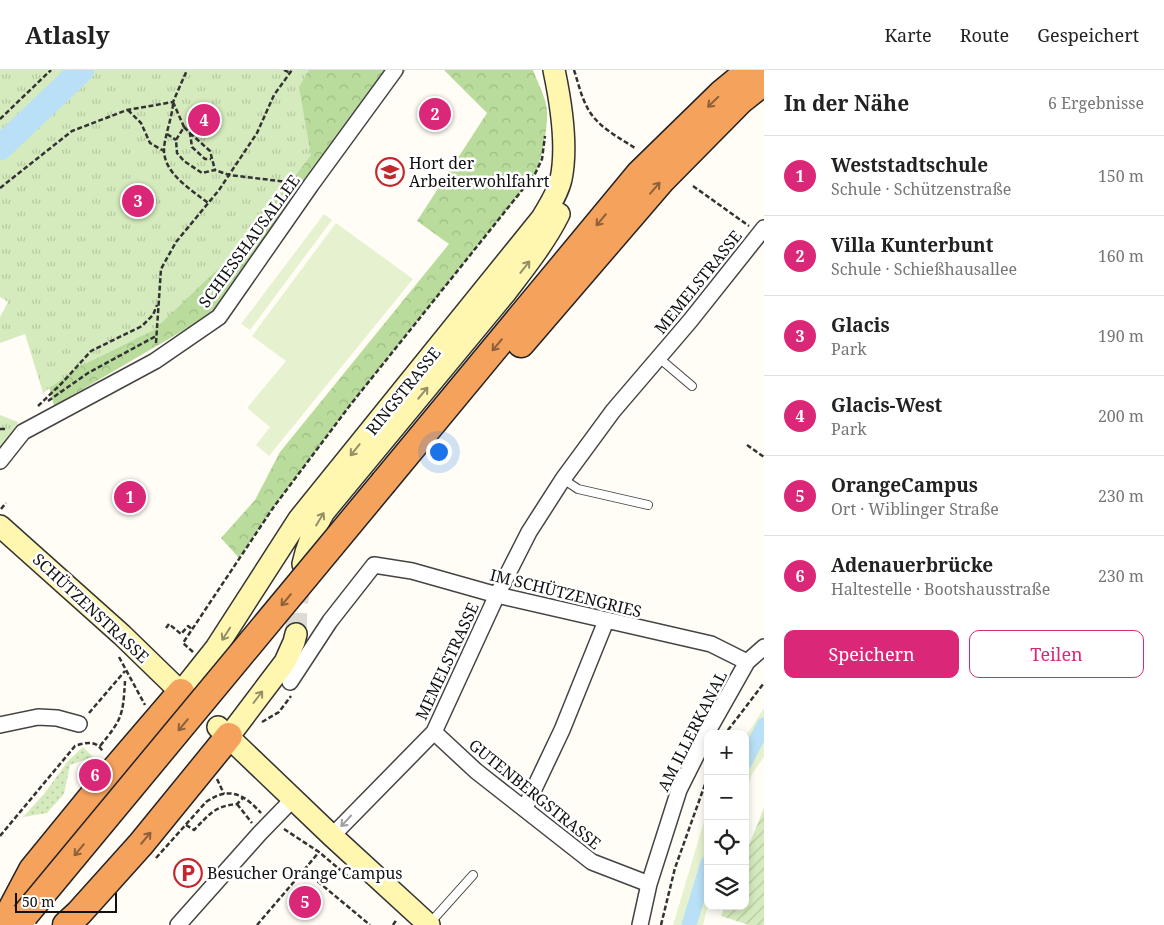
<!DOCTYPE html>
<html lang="de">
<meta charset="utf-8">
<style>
:root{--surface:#fff;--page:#f2f2f2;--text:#222;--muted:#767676;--line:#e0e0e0;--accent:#db2777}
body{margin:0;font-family:"Noto Serif",serif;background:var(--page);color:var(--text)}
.controls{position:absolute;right:15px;bottom:15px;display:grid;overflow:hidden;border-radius:10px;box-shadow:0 2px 8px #0003}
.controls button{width:45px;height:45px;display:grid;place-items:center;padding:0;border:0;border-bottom:1px solid var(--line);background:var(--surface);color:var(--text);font:25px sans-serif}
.scale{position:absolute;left:15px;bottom:12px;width:102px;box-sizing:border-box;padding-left:5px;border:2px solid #111;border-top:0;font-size:14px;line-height:18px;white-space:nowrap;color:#111;-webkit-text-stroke:4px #fff;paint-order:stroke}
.you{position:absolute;left:438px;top:381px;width:18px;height:18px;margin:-12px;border:4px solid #fff;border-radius:50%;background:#1a73e8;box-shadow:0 0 0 8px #1a73e833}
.badge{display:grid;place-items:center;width:32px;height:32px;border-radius:50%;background:var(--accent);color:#fff;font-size:16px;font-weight:700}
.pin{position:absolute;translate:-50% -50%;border:2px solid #fff;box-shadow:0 1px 5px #0006}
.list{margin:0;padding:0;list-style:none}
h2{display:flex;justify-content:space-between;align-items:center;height:65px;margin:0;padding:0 20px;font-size:21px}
h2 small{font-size:16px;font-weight:400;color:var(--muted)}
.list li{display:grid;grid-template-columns:32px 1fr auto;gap:15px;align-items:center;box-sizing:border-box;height:80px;padding:0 20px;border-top:1px solid var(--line)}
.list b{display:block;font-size:19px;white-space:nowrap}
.list p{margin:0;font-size:16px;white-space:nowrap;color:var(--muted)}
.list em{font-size:16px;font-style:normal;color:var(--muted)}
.actions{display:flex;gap:10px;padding:15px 20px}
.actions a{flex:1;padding:11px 0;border:1px solid var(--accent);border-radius:10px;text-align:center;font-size:18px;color:var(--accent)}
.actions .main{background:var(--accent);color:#fff}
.icon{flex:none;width:28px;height:28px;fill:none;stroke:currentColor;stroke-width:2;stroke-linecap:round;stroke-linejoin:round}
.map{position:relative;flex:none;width:764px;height:855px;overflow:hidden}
header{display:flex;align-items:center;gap:30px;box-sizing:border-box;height:70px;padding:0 25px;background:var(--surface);border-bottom:1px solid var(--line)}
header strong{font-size:24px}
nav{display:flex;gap:28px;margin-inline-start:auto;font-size:18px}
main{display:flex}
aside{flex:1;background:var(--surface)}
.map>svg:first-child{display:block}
.grass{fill:url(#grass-dots)}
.forest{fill:url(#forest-crowns)}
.park{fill:url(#park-tufts)}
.garden{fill:url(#garden-furrows)}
.pitch{fill:#e6f2cf}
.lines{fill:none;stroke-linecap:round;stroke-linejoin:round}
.canal{stroke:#b9e0f7;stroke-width:15}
.river{stroke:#b9e0f7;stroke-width:25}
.secondary-tunnel{stroke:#dbdad3;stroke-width:21;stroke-dasharray:21 11;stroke-linecap:butt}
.lane-casing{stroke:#444;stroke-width:10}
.street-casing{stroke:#444;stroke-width:18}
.secondary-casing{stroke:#333;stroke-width:24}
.highway-casing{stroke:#222;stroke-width:29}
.path{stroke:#333;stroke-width:2.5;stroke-dasharray:5 2.5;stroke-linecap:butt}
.lane{stroke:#fff;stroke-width:8}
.street{stroke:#fff;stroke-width:15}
.secondary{stroke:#fff6b0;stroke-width:21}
.highway{stroke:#f5a25d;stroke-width:26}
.highway-bridge-casing{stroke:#222;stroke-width:29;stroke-linecap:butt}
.highway-bridge{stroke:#f5a25d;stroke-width:26}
.oneway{stroke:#8e613b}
.oneway2{stroke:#948f68}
.oneway3{stroke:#a0a0a0}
.labels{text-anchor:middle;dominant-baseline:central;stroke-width:5;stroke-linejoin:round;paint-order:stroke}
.poi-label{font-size:16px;fill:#111;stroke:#fff;text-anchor:start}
.street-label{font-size:16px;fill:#111;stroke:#fff}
</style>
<header>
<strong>Atlasly</strong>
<nav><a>Karte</a><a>Route</a><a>Gespeichert</a></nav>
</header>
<main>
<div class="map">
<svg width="764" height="855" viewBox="0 0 764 855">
<defs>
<pattern id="grass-dots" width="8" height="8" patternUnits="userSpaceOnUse" patternTransform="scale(1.25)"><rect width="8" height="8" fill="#d5ebbd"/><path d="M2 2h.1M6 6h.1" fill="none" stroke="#b6c8a1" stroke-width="1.8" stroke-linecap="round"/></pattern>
<pattern id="forest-crowns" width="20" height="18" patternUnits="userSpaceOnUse" patternTransform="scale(1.25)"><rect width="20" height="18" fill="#b9dc9c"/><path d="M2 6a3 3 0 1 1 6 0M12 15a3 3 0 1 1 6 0" fill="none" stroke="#9ebc85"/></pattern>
<pattern id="park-tufts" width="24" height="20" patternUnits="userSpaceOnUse" patternTransform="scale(1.25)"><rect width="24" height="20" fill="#d5ebbd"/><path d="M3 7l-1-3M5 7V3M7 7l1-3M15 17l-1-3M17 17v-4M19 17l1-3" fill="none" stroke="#b6c8a1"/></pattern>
<pattern id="garden-furrows" width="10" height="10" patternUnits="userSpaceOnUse" patternTransform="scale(1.25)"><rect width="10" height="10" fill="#d5ebbd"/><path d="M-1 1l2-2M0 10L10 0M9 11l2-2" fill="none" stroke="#b6c8a1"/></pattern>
</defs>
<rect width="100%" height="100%" fill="#fffdf5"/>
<path class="grass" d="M83,677l10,10 -23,8 -6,29 -17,19 -24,4 21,-23 24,-33z"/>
<path class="forest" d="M299,0h107l-76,98 -117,145 -159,93 -39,-150z
M444,0h89c4,11 10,22 13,34 4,17 -4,54 -11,70l-184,230 -78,104 -34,50 -18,-20 34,-38 25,-48 169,-208 -32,-23 70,-108z"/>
<path class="park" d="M0,0h309l-10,17 12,68 -69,91 -88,84 -77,38 -34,25 -18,-59 -25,9v-26l8,-15 -8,-5z
M0,345l18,7 -6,19 -12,11z"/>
<path class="garden" d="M764,738v117h-15l-28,-9 4,-10h20v-51z"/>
<path class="pitch" d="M324,144l8,6 -82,110 -9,-6z
M336,153l77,56 -144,177 -13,-11 14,-18 -23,-19 39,-47 -34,-25z
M764,638v49l-12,17 -7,21v-58z
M708,738v98l-5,19h-30z"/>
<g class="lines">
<path class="canal" d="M745,692l19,-37
M689,855l19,-62"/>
<path class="river" d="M0,78l82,-78"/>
<path class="secondary-tunnel" d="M296,564l1,-29 4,-25"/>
<defs>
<path id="lane" d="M659,288l33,28
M563,409l15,10 70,16
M430,853l43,-48"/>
<path id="street" d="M0,391l23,-29 132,-71 64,-44 92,-132 84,-115
M290,612l40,-61 44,-56 38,6 85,24 214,49 36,18
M0,655l38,-8 19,1 22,6
M434,662l42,39 116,91 57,22
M525,738l37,-78 44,-109
M332,766l102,-104 63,-137 32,-63 34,-53 50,-68 77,-90 74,-93
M178,855l82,-92 34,-35
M640,855l9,-41 30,-94 33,-66 35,-62 17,-15"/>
<path id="secondary" d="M0,456l122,109 68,66
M303,494c4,-19 11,-35 21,-52l182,-220c19,-25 39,-50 53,-78
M181,622l35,-44 83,-129 243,-301c7,-12 16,-25 19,-39 7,-33 0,-76 -7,-109
M218,657l114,109 97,89
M229,666l56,-74 9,-20 2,-8"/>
<path id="highway" d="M521,274l141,-164 78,-79 24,-19
M384,412l255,-308 83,-81 28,-23
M3,855l29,-55 71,-87 78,-91
M66,855l13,-12 62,-69 88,-108"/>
</defs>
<use href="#lane" class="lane-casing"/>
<use href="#street" class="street-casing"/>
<use href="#secondary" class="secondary-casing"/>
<use href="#highway" class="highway-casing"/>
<path class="path" d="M284,0l6,3
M574,0c4,12 7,26 13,37 9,19 31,30 48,41
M173,32l11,25 -8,13 1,13 7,8 18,12 13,-3 14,5 67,8
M173,34c-1,14 -9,34 -9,46 0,24 28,40 44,53
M128,40l13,13 9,20 14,8
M0,49l51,-49
M184,57l6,6 2,14 13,12h6
M190,63l20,18 5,19
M167,64l9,6
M693,116l56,40
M0,118l72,-57 55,-21 46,-8 14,-32
M156,273l5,-74 15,-27 43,-52 38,-57 17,-38 18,-25
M48,331l40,-28 68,-37
M38,336l24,-23 29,-32 51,-25 11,-11 4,-10
M0,359h7
M747,375l17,12
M1,439l5,-6
M166,558l3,-4 12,10 7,-8 5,4
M193,582l-10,-9 90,-135 78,-104 184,-230 7,-15 3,-23
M119,587l26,48
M89,643l36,-42
M262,652l17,-10 12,-16
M723,662l2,2 39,-51
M100,676c22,-27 23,-30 25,-65
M217,709l7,15
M237,734l15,19
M186,755l8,5c15,-15 20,-24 43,-26l7,-7
M284,759l35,23 32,27
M0,766l75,-90c11,-4 22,-6 28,6
M156,788l50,-56c23,-16 38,-8 55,11
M304,800l15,-18
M257,855l47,-55 66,55
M393,855l4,-6
M661,855l14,-57 33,-92"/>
<use href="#lane" class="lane"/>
<use href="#street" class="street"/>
<use href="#secondary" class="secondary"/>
<use href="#highway" class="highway"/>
<defs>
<path id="highway-bridge" d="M25,845l359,-433"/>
</defs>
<use href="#highway-bridge" class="highway-bridge-casing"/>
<use href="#highway-bridge" class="highway-bridge"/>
</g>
<defs><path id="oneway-shaft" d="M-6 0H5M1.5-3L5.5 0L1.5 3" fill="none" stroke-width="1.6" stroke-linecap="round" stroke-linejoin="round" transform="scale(1.25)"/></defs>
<g class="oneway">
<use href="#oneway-shaft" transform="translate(713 32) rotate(136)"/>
<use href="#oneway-shaft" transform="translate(655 118) rotate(-49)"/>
<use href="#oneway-shaft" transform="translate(601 150) rotate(130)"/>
<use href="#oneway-shaft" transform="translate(497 275) rotate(130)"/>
<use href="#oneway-shaft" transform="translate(286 530) rotate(130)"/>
<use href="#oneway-shaft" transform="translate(183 655) rotate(130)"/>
<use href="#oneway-shaft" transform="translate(146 768) rotate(-50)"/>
<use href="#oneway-shaft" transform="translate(79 780) rotate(130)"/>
</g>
<g class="oneway2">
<use href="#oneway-shaft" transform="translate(525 197) rotate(-52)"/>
<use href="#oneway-shaft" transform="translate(423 323) rotate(-50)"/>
<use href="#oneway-shaft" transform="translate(355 380) rotate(129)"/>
<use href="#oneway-shaft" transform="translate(320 449) rotate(-59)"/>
<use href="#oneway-shaft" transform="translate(226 564) rotate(123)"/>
<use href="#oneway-shaft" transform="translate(258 627) rotate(-53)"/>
</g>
<use class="oneway3" href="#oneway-shaft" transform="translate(346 751) rotate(133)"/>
<defs>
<symbol id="school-ring" viewBox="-11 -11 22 22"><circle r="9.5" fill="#fff" stroke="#c4262e" stroke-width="1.5"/><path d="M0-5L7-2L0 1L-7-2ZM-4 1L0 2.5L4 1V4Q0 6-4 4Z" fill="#c4262e"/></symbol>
<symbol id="parking-ring" viewBox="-11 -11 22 22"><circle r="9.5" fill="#fff" stroke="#c4262e" stroke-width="1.5"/><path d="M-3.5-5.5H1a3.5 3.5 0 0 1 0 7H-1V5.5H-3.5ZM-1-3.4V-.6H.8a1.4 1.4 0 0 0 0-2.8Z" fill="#c4262e"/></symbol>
</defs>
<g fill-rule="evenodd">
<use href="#school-ring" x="374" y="86" width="32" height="32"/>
<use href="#parking-ring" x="172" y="787" width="32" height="32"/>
</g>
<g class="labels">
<g class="poi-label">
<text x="409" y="93">Hort der<tspan x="409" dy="18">Arbeiterwohlfahrt</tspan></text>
<text x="207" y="803">Besucher Orange Campus</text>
</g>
<g class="street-label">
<text transform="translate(249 171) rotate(-54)">SCHIESSHAUSALLEE</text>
<text transform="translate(698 212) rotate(-51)">MEMELSTRASSE</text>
<text transform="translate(403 321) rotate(-51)">RINGSTRASSE</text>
<text transform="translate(566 523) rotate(14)">IM SCHÜTZENGRIES</text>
<text transform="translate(91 538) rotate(43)">SCHÜTZENSTRASSE</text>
<text transform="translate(447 591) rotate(-65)">MEMELSTRASSE</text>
<text transform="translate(692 661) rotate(-63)">AM ILLERKANAL</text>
<text transform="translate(535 724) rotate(39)">GUTENBERGSTRASSE</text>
</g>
</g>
</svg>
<div class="controls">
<button>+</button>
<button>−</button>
<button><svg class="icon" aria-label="locate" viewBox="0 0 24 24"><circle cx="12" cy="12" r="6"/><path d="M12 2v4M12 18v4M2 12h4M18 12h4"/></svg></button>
<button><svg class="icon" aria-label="layers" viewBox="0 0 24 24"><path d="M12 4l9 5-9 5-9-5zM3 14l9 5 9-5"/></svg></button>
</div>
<div class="scale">50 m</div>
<div class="you"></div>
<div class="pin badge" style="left:130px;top:427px">1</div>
<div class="pin badge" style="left:435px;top:44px">2</div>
<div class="pin badge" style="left:138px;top:131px">3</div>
<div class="pin badge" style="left:204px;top:50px">4</div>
<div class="pin badge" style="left:305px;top:832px">5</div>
<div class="pin badge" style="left:95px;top:705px">6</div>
</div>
<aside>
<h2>In der Nähe<small>6 Ergebnisse</small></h2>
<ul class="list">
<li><span class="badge">1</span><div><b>Weststadtschule</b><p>Schule · Schützenstraße</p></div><em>150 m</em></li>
<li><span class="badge">2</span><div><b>Villa Kunterbunt</b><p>Schule · Schießhausallee</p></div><em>160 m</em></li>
<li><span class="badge">3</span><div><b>Glacis</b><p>Park</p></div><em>190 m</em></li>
<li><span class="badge">4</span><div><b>Glacis-West</b><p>Park</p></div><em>200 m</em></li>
<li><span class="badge">5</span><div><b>OrangeCampus</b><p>Ort · Wiblinger Straße</p></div><em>230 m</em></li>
<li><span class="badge">6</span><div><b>Adenauerbrücke</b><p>Haltestelle · Bootshausstraße</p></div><em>230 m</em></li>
</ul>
<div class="actions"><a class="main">Speichern</a><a>Teilen</a></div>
</aside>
</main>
